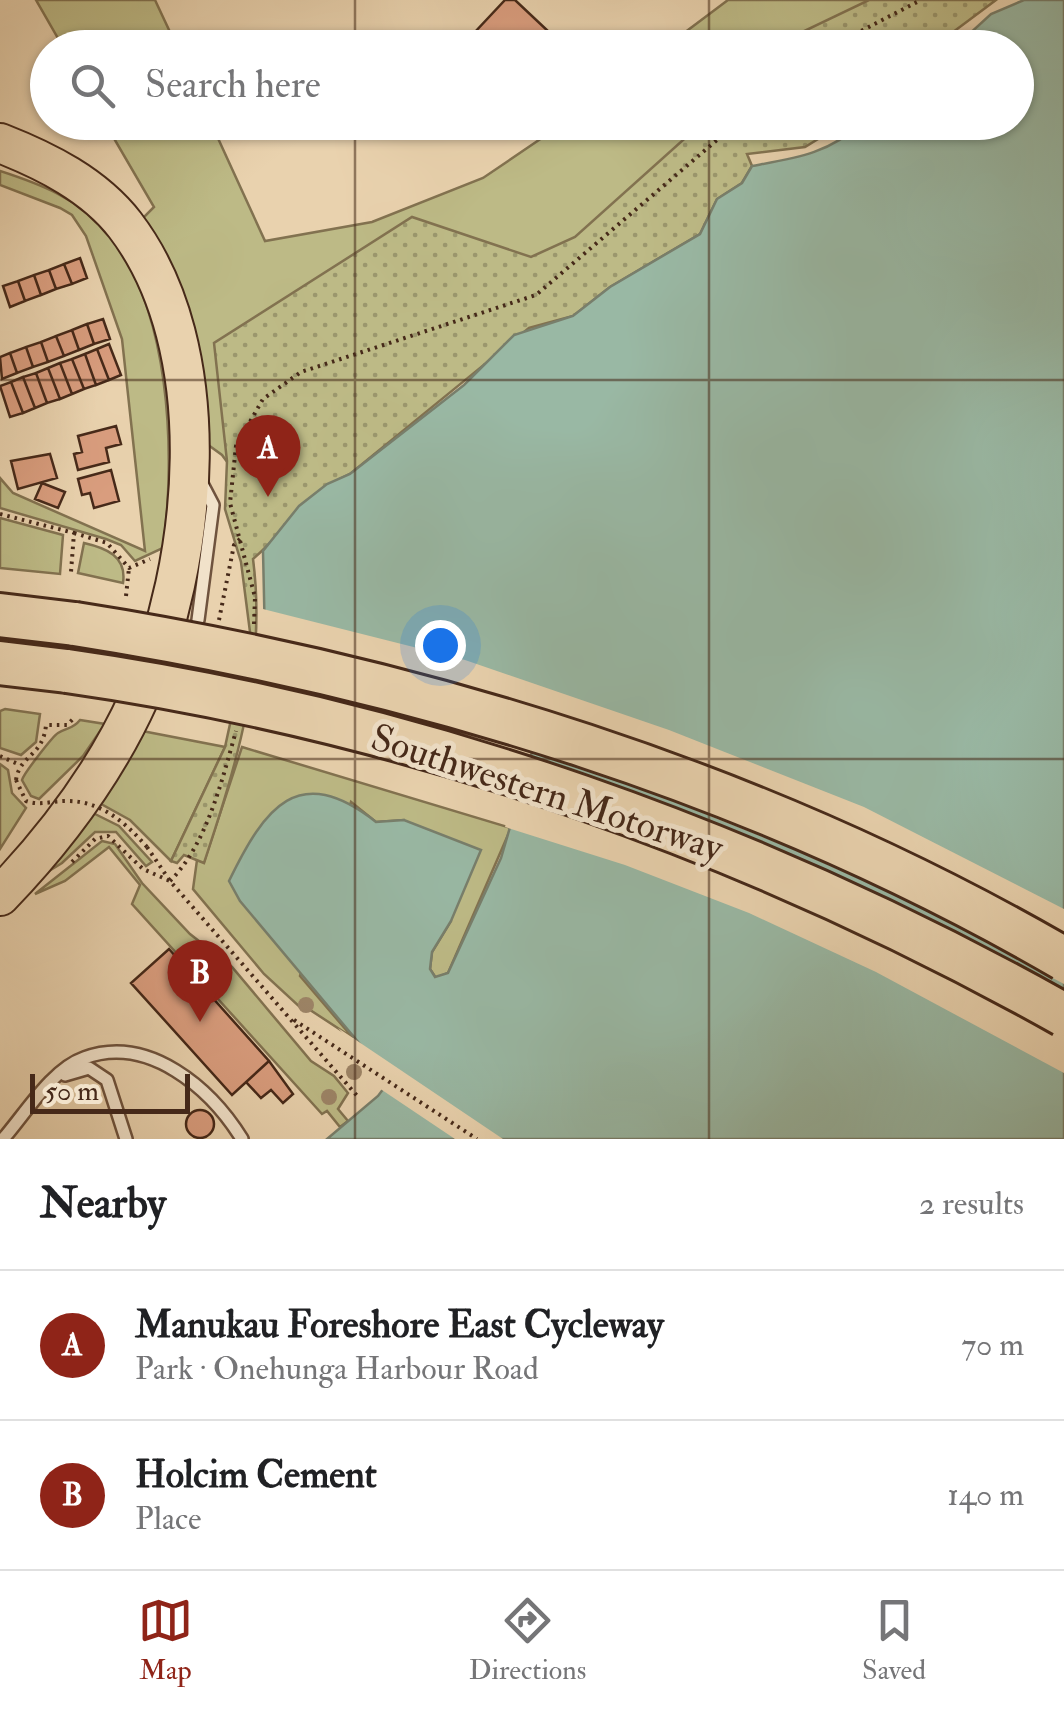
<!DOCTYPE html>
<meta charset="utf-8">
<style>
:root{--surface:#fff;--page:#f6f6f6;--text:#202124;--muted:#757577;--line:#e0e0e0;--accent:#8f2418}
body{margin:0;font-family:"IM FELL Double Pica",serif;background:var(--page);color:var(--text)}
.scale{position:absolute;left:30px;bottom:25px;width:160px;box-sizing:border-box;padding-left:10px;border:5px solid #462919;border-top:0;font-size:28px;line-height:35px;white-space:nowrap;color:#462919;-webkit-text-stroke:8px #f1e2ca;paint-order:stroke}
.you{position:absolute;left:440px;top:645px;width:35px;height:35px;margin:-25px;border:8px solid #fff;border-radius:50%;background:#1a73e8;box-shadow:0 0 0 15px #1a73e833}
.badge{display:grid;place-items:center;width:65px;height:65px;border-radius:50%;background:var(--accent);color:#fff;font-size:32px;font-weight:700}
.pin{position:absolute;translate:-50% -82px;filter:drop-shadow(0 2px 5px #0008)}
.pin::after{content:'';position:absolute;top:52px;width:35px;height:30px;background:inherit;clip-path:polygon(0 0,100% 0,50% 100%)}
.list{margin:0;padding:0;list-style:none}
h2{display:flex;justify-content:space-between;align-items:center;height:130px;margin:0;padding:0 40px;font-size:42px}
h2 small{font-size:32px;font-weight:400;color:var(--muted)}
.list li{display:grid;grid-template-columns:65px 1fr auto;gap:30px;align-items:center;box-sizing:border-box;height:150px;padding:0 40px;border-top:2px solid var(--line)}
.list b{display:block;font-size:38px;white-space:nowrap}
.list p{margin:0;font-size:32px;white-space:nowrap;color:var(--muted)}
.list em{font-size:32px;font-style:normal;color:var(--muted)}
.icon{flex:none;width:55px;height:55px;fill:none;stroke:currentColor;stroke-width:2;stroke-linecap:round;stroke-linejoin:round}
.map{position:relative;flex:none;width:1064px;height:1139px;overflow:hidden}
.search{position:absolute;background:var(--surface);box-shadow:0 2px 8px #0004;left:30px;right:30px;top:30px;height:110px;display:flex;align-items:center;gap:25px;box-sizing:border-box;padding:0 35px;border-radius:55px;color:var(--muted);font-size:38px}
.sheet{height:430px;background:var(--surface)}
nav{display:flex;justify-content:space-around;align-items:center;box-sizing:border-box;height:140px;border-top:2px solid var(--line);background:var(--surface);font-size:28px;color:var(--muted)}
nav a{display:grid;justify-items:center;gap:5px}
nav .on{color:var(--accent)}
.map>svg:first-child{display:block}
.grass{fill:#bdba86;stroke:#827250;stroke-width:2.5}
.park{fill:url(#park-dots);stroke:#827250;stroke-width:2.5}
.water{fill:#99b8a4;stroke:#787f6c;stroke-width:2.5}
.pier{fill:#e9d2ae}
.building{fill:#d99d7e;stroke:#462919;stroke-width:2.5}
.lines{fill:none;stroke-linecap:round;stroke-linejoin:round}
.lane-casing{stroke:#6f533e;stroke-width:16}
.primary-casing{stroke:#462919;stroke-width:42}
.highway-casing{stroke:#462919;stroke-width:48}
.path{stroke:#462919;stroke-width:4;stroke-dasharray:2.5 5;stroke-linecap:butt}
.lane{stroke:#f1e2ca;stroke-width:11}
.primary{stroke:#e9d2ae;stroke-width:38}
.highway{stroke:#e9d2ae;stroke-width:42}
.highway-bridge-casing{stroke:#462919;stroke-width:48;stroke-linecap:butt}
.path-bridge{stroke:#462919;stroke-width:4;stroke-dasharray:2.5 5;stroke-linecap:butt}
.highway-bridge{stroke:#e9d2ae;stroke-width:42}
.tree{fill:#9d8568}
.grid{fill:none;stroke:#462919;stroke-width:2.5;stroke-opacity:0.55}
.labels{text-anchor:middle;dominant-baseline:central;stroke-width:10;stroke-linejoin:round;paint-order:stroke}
.street-label{font-size:38px;fill:#462919;stroke:#f1e2ca}
</style>
<div class="map">
<svg width="1064" height="1139" viewBox="0 0 1064 1139">
<defs>
<pattern id="park-dots" width="8" height="8" patternUnits="userSpaceOnUse" patternTransform="scale(2.5)"><rect width="8" height="8" fill="#bdba86"/><path d="M2 2h.1M6 6h.1" fill="none" stroke="#9b976d" stroke-width="1.8" stroke-linecap="round"/></pattern>
</defs>
<rect width="100%" height="100%" fill="#e9d2ae"/>
<filter id="stains"><feTurbulence type="fractalNoise" baseFrequency=".002" numOctaves="4"/><feColorMatrix values="0 0 0 0 .2 0 0 0 0 .09 0 0 0 0 .02 0 0 0 .5 -.17"/></filter>
<radialGradient id="worn" r=".72"><stop offset=".6" stop-color="#630" stop-opacity="0"/><stop offset="1" stop-color="#630" stop-opacity=".3"/></radialGradient>
<path class="grass" d="M36,0h119l22,47h-114z
M728,0h149l-74,47 -139,1z
M105,123h106l54,118 107,-19 111,-44 81,-55h154l-80,74 -399,281 -17,-23 -22,-16 -61,-217 15,-15z
M0,171c40,13 77,27 105,59 66,75 71,224 58,318l-28,13 -14,-16 -15,-6 -106,-31v-30l13,15 132,58 -23,-212 -36,-103 -14,-21 -12,-7 -60,-23z
M0,518l63,17 -3,39 -60,-6z
M84,543c22,5 43,13 39,40l-45,-10z
M5,709l35,5 -4,28 -15,13 -21,-7v-37z
M80,720l25,4 -22,32 -44,43 -8,-3 -9,-16c2,-7 31,-44 36,-47 10,-6 15,-4 22,-13z
M137,730l88,17 -54,114 -41,-41 -36,-20z
M242,747l269,81 -63,145 -12,5 -6,-9 2,-17 19,-31 -47,-101 -28,2 -25,-20 -51,174 53,62 -49,-32 -1,4 -39,-36 -71,-85 4,-29 7,2z
M0,764l8,6 4,23 14,15 -26,41z
M87,810l32,16 33,36 -6,4 -30,-34h-21l-33,31 -36,22z
M102,841l13,3 27,39 48,51 42,33 79,94 23,15 14,17 -10,16 10,12 -8,6 -13,-16 -5,3 -190,-210 8,-19 -31,-38 -44,34 -30,13z"/>
<path class="park" d="M869,0h127l-63,47h-148l15,-14z
M702,123h142l-39,24 -58,7 5,12 -10,17 -25,16 -17,35 -90,53 -37,29 -44,12 -179,146c-49,22 -60,54 -97,85 14,107 -16,204 -49,304l-20,-8 -7,8 -6,-2 54,-114 25,-115 -9,-70 -16,-53 2,-48 -13,-118 198,-126 119,40 44,-20z"/>
<path class="water" d="M1024,0h40v1139h-737l51,-43 12,-16 -150,-179 -11,-20c36,-74 69,-120 147,-59l28,-2 77,30 -30,71 -19,31 -2,17 5,8 13,-4 53,-115 40,-137 -276,-80 -2,-90 36,-45 28,-22 23,-10 114,-89 50,-50 59,-19 37,-29 90,-53 17,-35 25,-16 10,-17c44,-8 76,-12 110,-43l154,-1v-74l-61,-1 36,-33z"/>
<path class="pier" d="M259,608l206,52 204,70 195,77 200,102v75l-160,-85 -114,-51 -135,-54 -128,-44 -267,-109z
M525,759l539,235v79l-188,-101 -127,-59 -124,-48 -120,-38z
M338,1028l15,10 150,101h-48l-76,-51 5,-8z"/>
<path class="building" d="M505,0h10l51,48h-106z
M80,258l7,20 -15,6 -8,-20z
M64,264l8,20 -16,5 -7,-19z
M49,270l7,19 -15,6 -7,-20z
M34,275l7,20 -16,6 -7,-20z
M18,281l7,20 -15,6 -7,-21z
M103,319l7,20 -16,5 -7,-20z
M87,324l7,20 -15,6 -7,-20z
M72,330l7,20 -15,6 -8,-20z
M56,336l8,20 -16,6 -7,-20z
M41,342l7,20 -15,5 -7,-20z
M109,344l12,31 -12,5 -12,-31z
M26,347l7,20 -16,6 -7,-20z
M97,349l12,31 -13,5 -11,-31z
M10,353l7,20 -15,6 -2,-22z
M85,354l11,31 -12,4 -12,-30z
M72,359l12,30 -12,5 -12,-31z
M60,363l12,31 -12,5 -12,-31z
M48,368l12,31 -13,4 -11,-30z
M36,373l11,30 -12,5 -12,-31z
M23,377l12,31 -12,5 -12,-31z
M11,382l12,31 -13,4 -10,-31z
M116,426l5,18 -15,4 3,14 -31,8 -4,-16 8,-2 -4,-16z
M50,454l7,24 -39,11 -7,-28z
M111,470l8,31 -25,7 -4,-15 -8,2 -4,-16z
M42,483l23,9 -7,16 -23,-9z
M169,949l100,112 -37,34 -101,-112z
M269,1061l24,33 -10,9 -12,-13 -10,8 -15,-16z
M186 1124a14 14 0 1 1 28 0a14 14 0 1 1-28 0Z"/>
<g class="lines">
<defs>
<path id="lane" d="M198,620l15,-115 -12,-23
M65,1075l24,-7 18,12 19,59
M3,1139c22,-25 49,-70 81,-81 65,-24 127,31 158,81"/>
<path id="primary" d="M0,143c46,18 94,42 125,82 95,124 73,339 14,473 -33,73 -84,141 -139,198"/>
<path id="highway" d="M0,615l75,9
M0,663l67,8"/>
</defs>
<use href="#lane" class="lane-casing"/>
<use href="#primary" class="primary-casing"/>
<use href="#highway" class="highway-casing"/>
<path class="path" d="M828,48l93,-48
M0,514l74,19 -3,39
M74,533l33,10 22,25 21,-9
M126,596l3,-28
M219,620l15,-75 6,-6
M254,624l1,-27 -25,-94 6,-57 27,-47 38,-27 235,-77 202,-173
M0,756l20,9
M16,780c4,-26 27,-23 30,-55h21l6,-6
M147,847l23,34 189,217
M72,862l23,-23 13,-3 35,33 27,12
M170,881c37,-37 52,-101 66,-150
M294,1020l183,119"/>
<use href="#lane" class="lane"/>
<use href="#primary" class="primary"/>
<use href="#highway" class="highway"/>
<defs>
<path id="highway-bridge" d="M75,624c344,54 686,159 989,335
M67,671c350,50 689,171 997,344"/>
</defs>
<use href="#highway-bridge" class="highway-bridge-casing"/>
<path class="path-bridge" d="M16,780l10,21c14,5 25,0 39,0 35,-1 60,21 82,46"/>
<use href="#highway-bridge" class="highway-bridge"/>
</g>
<g class="tree">
<circle cx="899" cy="39" r="8"/>
<circle cx="306" cy="1005" r="8"/>
<circle cx="354" cy="1072" r="8"/>
<circle cx="329" cy="1097" r="8"/>
</g>
<path class="grid" d="M355,0v48M709,0v48M355,122v1017M709,122v1017M0,380h1064M0,759h1064"/>
<g class="labels">
<g class="street-label">
<text transform="translate(547 793) rotate(18)">Southwestern Motorway</text>
</g>
</g>
<rect width="100%" height="100%" filter="url(#stains)"/>
<rect width="100%" height="100%" fill="url(#worn)"/>
</svg>
<div class="scale">50 m</div>
<div class="you"></div>
<div class="pin badge" style="left:268px;top:497px">A</div>
<div class="pin badge" style="left:200px;top:1022px">B</div>
<div class="search"><svg class="icon" aria-label="search" viewBox="0 0 24 24"><circle cx="10" cy="10" r="6"/><path d="M15 15l6 6"/></svg>Search here</div>
</div>
<section class="sheet">
<h2>Nearby<small>2 results</small></h2>
<ul class="list">
<li><span class="badge">A</span><div><b>Manukau Foreshore East Cycleway</b><p>Park · Onehunga Harbour Road</p></div><em>70 m</em></li>
<li><span class="badge">B</span><div><b>Holcim Cement</b><p>Place</p></div><em>140 m</em></li>
</ul>
</section>
<nav>
<a class="on"><svg class="icon" aria-label="map" viewBox="0 0 24 24"><path d="M3 6l6-2 6 2 6-2v14l-6 2-6-2-6 2zM9 4v14M15 6v14"/></svg>Map</a>
<a><svg class="icon" aria-label="directions" viewBox="0 0 24 24"><path d="M12 3l9 9-9 9-9-9zM9 14v-3h6M13 9l2 2-2 2"/></svg>Directions</a>
<a><svg class="icon" aria-label="saved" viewBox="0 0 24 24"><path d="M7 4h10v16l-5-4-5 4z"/></svg>Saved</a>
</nav>
